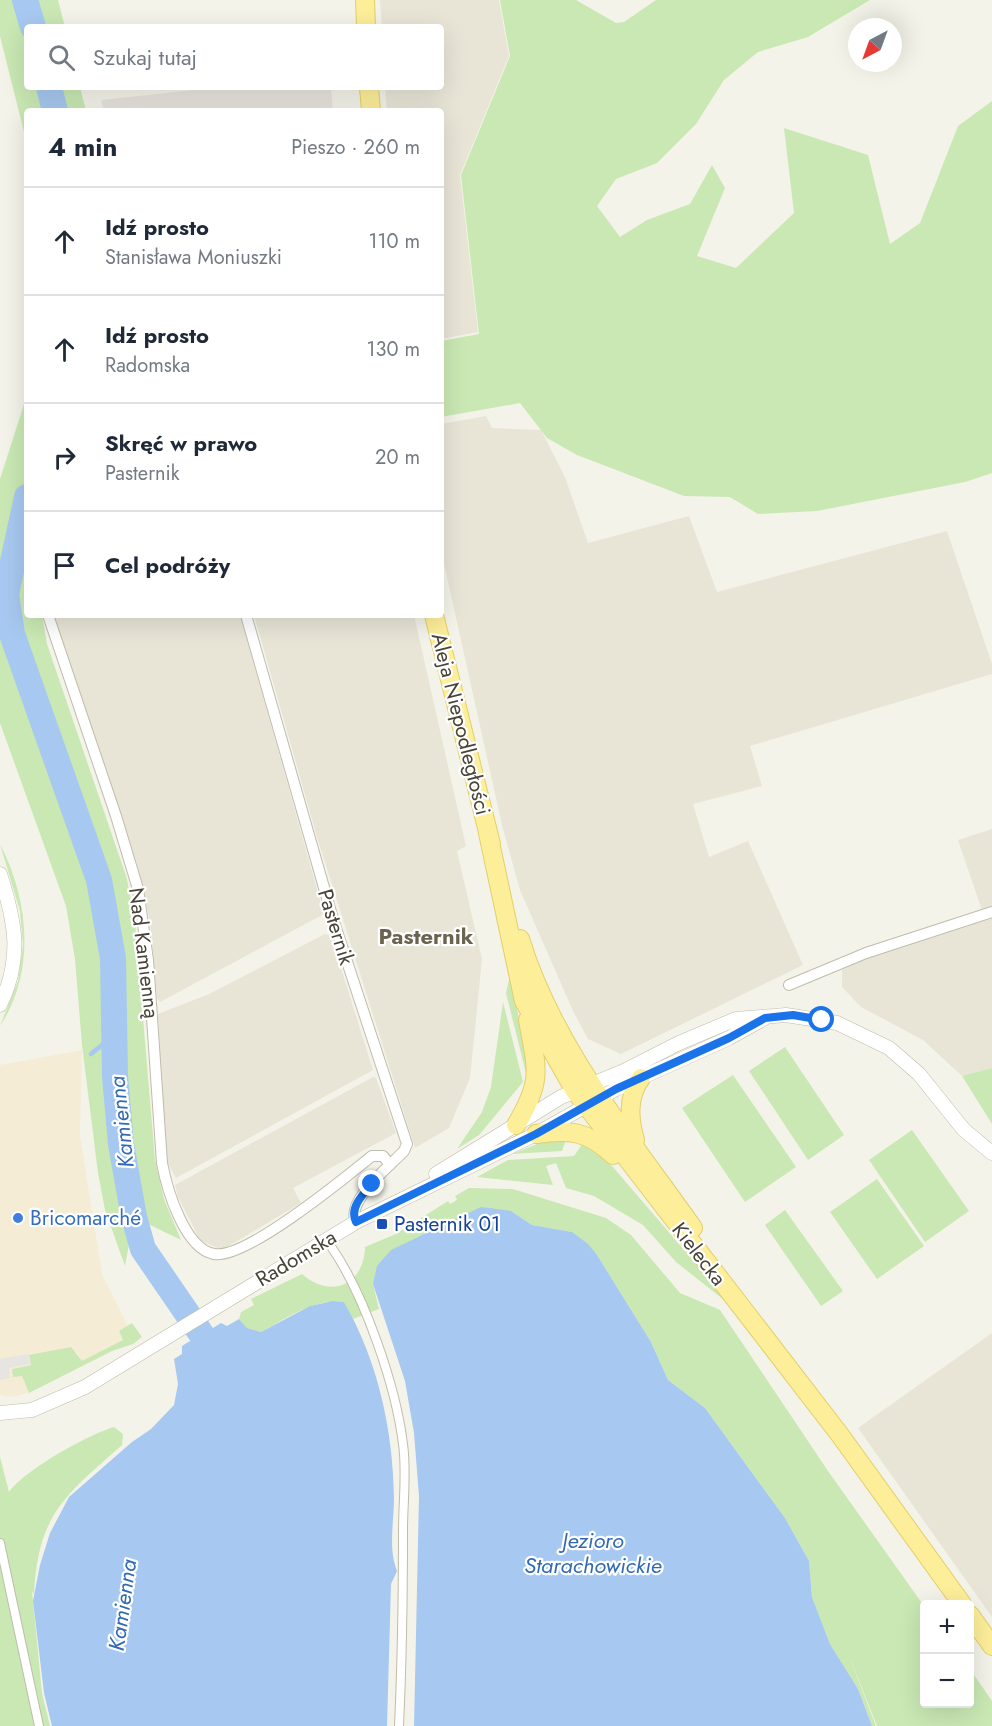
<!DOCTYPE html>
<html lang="pl">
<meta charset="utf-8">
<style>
:root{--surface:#fff;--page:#f2f2f3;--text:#1f2937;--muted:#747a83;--line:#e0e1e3}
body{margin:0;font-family:Jost,sans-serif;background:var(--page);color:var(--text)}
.controls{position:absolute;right:18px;bottom:18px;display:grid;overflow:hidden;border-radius:6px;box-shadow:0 6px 24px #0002}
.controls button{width:54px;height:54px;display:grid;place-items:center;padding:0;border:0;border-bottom:2px solid var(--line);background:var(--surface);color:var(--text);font:30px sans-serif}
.compass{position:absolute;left:848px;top:18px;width:54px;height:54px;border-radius:50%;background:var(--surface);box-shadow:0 6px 24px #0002;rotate:221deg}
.stop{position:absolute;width:18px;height:18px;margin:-14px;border:4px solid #1a73e8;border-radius:50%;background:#fff}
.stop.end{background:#1a73e8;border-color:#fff;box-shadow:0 2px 6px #0008}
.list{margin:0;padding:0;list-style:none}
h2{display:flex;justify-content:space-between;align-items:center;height:78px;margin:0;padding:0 24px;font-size:26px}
h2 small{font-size:20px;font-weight:400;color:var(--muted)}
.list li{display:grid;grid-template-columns:39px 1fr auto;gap:18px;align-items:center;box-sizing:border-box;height:108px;padding:0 24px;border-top:2px solid var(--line)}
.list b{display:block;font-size:22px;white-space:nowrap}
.list p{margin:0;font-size:20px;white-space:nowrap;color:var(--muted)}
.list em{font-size:20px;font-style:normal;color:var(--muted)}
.icon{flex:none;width:33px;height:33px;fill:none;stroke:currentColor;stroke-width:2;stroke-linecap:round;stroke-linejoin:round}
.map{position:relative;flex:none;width:992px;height:1726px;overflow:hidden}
.search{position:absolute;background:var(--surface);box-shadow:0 6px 24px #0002;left:24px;top:24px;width:420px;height:66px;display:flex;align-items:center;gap:15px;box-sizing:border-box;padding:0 21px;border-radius:6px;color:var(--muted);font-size:22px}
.panel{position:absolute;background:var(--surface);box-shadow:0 6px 24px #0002;left:24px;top:108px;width:420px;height:510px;border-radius:6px}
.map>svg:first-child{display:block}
.residential{fill:#e8e5d7}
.commercial{fill:#f5ecd5}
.industrial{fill:#e7e4de}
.green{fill:#c9e8b3}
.parking{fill:#e6e5e1}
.water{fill:#a7c8f0}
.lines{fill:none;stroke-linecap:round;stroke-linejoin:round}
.stream{stroke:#a7c8f0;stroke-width:4.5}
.river{stroke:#a7c8f0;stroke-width:26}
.pedestrian-casing{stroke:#c0bcac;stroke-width:10}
.minor-casing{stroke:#c0bcac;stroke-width:12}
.tertiary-casing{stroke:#c0bcac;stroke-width:15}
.primary-casing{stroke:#e2cf69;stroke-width:20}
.pedestrian{stroke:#fff;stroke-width:8}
.minor{stroke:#fff;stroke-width:10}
.tertiary{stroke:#fff;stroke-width:14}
.primary{stroke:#fdee9a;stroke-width:18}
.route{stroke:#1a73e8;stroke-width:8}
.shop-dot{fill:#3f7fe0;stroke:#fff;stroke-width:2}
.transit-dot{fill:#1a4fb4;stroke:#fff;stroke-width:2}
.labels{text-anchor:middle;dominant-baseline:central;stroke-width:4.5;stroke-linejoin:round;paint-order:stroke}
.street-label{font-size:21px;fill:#484438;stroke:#fff}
.shop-label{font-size:21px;fill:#366cbe;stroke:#fff;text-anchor:start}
.transit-label{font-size:21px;fill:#164399;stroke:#fff;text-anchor:start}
.neighbourhood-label{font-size:22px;font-weight:bold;fill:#6b634f;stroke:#fff}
.water-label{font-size:22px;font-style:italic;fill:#316ab3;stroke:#fff}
</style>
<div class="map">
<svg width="992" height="1726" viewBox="0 0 992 1726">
<rect width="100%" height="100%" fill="#f4f3e9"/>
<path class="residential" d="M380,0h119l10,56 -49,119 18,157 -37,7v-228h-54l-2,-24h56v-60h-59z
M486,416l6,12 49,2 24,47 23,66 101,-27 28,76 230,-61 45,133v10l-242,72 12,40 -69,18 16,53 39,-16 55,124 -182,89 -33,-15 -15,-28 -53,-121 -18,-65 -61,-275v-126z
M54,615h186l84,299 -164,88 -3,-4 -7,-77 -14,-59z
M254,615h160l52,231 -9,5 25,108 -12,119 -21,50 -34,20 -98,-311z
M992,829v239l-30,8 -39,-36 -62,-33 -19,-20v-17l25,-14 118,-37 -27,-79z
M325,934l6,2 42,134 -197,108 -11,-20 -7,-144 51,-20z
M373,1077l3,1 20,55 -103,55 8,15 -79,47 -22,-10 -22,-43 -3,-12z
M992,1333v284l-134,-189z"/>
<path class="commercial" d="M82,1050l-2,85 22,139 26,52 -9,5 4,9 -41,22 -5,-10 -65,17 10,7 7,17 -18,4 -11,-2v-330z"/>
<path class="industrial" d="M222,87h109l2,24h-229l-3,-11z"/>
<path class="green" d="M0,0h58l7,27h-38v60h53l6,24h-59v33l-27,-108z
M500,0h76l40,23 8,-1 32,-22h214l-62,37 -50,15 -34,28 -28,44 -39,39 -41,16 -19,27 23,31 27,-17 43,-16 22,-39 13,23 -28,68 39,12 58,-55 -10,-85 84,27 22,89 30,-21 38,-97 34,-25v372l-27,9 -148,29 -59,3 -28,-17 -46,-1 -107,-41 -30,-17 -27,-35 -79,14v-76l38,-7 -18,-159 49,-119z
M27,395v220h15l5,29 80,235 8,44 20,237 9,39 17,41 -47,-23 -9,49 -20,-56 -7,-37 -16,-128 -7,-86 -9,-53 -66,-183v-244z
M0,844c29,56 36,128 0,182l18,-45 5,-36 -3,-34z
M510,975l20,97 -4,1 -20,-80z
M503,1002l20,80 -44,53 -22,14 25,-37 9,-25z
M785,1047l59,88 -36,25 -59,-89z
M992,1068v56l-30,-48z
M733,1075l63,92 -51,35 -63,-94z
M912,1130l57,81 -44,31 -56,-82z
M567,1137l-5,14 -50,3 38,-15z
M583,1143l23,16 127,148 -57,-45 -33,-37 -49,-29 -28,-8 -10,-25 -10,3 7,19 -76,-8 31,-17 66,-4z
M877,1179l47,67 -47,33 -47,-67z
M469,1188l44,1 93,29 25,17 49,58 40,17 108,161 96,135v98h46v-35l22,32v25h-115l-31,-78 30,78h-4l-14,-37 -28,-45 -18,-47 -3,-36 -24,-43 -80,-110 -37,-28 -17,-38 -54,-87 -25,-23 -40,-7 -21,-14 -138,73 6,25 -26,10 -9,-17c-30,-4 -57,16 -83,30l-14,-4 -8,-9 2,-7 13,-7 -3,-6 51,-25c28,25 62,12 63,-27l31,-13 52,-33 2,3 7,-4 -2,-4z
M785,1210l58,81 -22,15 -56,-81z
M132,1323l10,14 -9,7 -21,7 -83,42 -7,-17 -9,1 -1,-8 19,-4 -2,-10 42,-8 11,14 41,-21 -4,-9z
M114,1427l9,7 -1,11c-56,50 -84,68 -88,149l-2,-3 10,102 8,33h-50v-269l9,35c16,-22 78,-57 105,-65z"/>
<path class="parking" d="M28,1354l2,10 -21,4 1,10 -10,2v-21z"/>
<path class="water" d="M481,1207l30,4 21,14 40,7 16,12 9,11 54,87 17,38 37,28 80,110 24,43 3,36 18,47 28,45 14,37h-458l5,-230 -5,-63 -9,-52 -32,-97 4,-18 14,-16z
M333,1301l11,1c34,59 49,128 50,196 0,24 -6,50 3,73l-6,13 -4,142h-335l-8,-33 -11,-92 7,-36 10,-32 19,-36 63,-55 19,-13 23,-24 4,-21 -4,-25 8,-5v-8l16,-10 6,2 1,-5 16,-10 6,3 12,-7 8,9 14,4 49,-26z"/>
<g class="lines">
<path class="stream" d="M91,1054l22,-18"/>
<path class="river" d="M25,0l8,27
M49,87l6,24
M27,497l-21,97 6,40 87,246 14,78 2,118 6,68 13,73 9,32 61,89 6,20 -5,11"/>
<defs>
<path id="pedestrian" d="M332,1248c33,48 64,139 71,196 4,28 0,58 0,86 0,66 -1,131 -4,196
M0,1543l39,183"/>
<path id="minor" d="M48,615l68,201 22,73 10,71 14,203c5,27 23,86 52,91 31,6 132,-77 158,-98h11l7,9
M246,615l87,304 74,225 -3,7c-13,14 -59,50 -48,71
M789,985l77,-32 126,-41"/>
<path id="tertiary" d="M0,874c15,47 23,84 0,131
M436,1174l125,-77 63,-26 55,-28 57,-24 50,-4 51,8 52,25 30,26 45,56 28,23
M0,1413l32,-3 53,-23 271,-165 180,-88 80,-45 113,-51 36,-20"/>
<path id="primary" d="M365,0l1,27
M369,87l2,24
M434,615l57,229
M488,833l36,168 51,90 265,344 122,169
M520,939c33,108 109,198 173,289
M516,1125c27,-45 21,-55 12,-105
M536,1134c33,-5 52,-3 77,21
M635,1140c-6,-21 -8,-43 6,-62
M970,1615l22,31"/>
</defs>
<use href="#pedestrian" class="pedestrian-casing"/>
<use href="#minor" class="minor-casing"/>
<use href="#tertiary" class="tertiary-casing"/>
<use href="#primary" class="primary-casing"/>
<use href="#pedestrian" class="pedestrian"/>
<use href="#minor" class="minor"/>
<use href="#tertiary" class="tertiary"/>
<use href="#primary" class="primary"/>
</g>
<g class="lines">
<path class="route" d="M372,1184c-9,10 -23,24 -16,38l180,-88 80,-45 113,-51 36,-20 28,-3 29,5"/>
</g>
<circle class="shop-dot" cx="18" cy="1218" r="6"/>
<rect class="transit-dot" x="376" y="1218" width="12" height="12" rx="3"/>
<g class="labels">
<g class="street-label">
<text transform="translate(461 724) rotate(76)">Aleja Niepodległości</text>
<text transform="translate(336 927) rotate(73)">Pasternik</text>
<text transform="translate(144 953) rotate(83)">Nad Kamienną</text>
<text transform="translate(699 1254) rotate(52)">Kielecka</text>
<text transform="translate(296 1258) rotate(-31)">Radomska</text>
</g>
<g class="shop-label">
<text x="30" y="1218">Bricomarché</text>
</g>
<g class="transit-label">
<text x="394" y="1224">Pasternik 01</text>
</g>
<g class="neighbourhood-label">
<text x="426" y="936">Pasternik</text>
</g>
<g class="water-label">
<text transform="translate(121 1122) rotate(-96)">Kamienna</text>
<text x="593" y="1540">Jezioro<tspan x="593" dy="25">Starachowickie</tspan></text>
<text transform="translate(122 1605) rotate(-82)">Kamienna</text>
</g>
</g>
</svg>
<div class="controls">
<button>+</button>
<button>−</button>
</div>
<svg class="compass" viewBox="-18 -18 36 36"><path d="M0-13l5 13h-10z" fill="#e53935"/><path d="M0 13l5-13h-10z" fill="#747a83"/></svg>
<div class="stop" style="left:822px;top:1020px"></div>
<div class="stop end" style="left:372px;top:1184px"></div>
<div class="search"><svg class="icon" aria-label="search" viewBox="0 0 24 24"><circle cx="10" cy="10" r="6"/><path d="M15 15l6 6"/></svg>Szukaj tutaj</div>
<section class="panel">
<h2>4 min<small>Pieszo · 260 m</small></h2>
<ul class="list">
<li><svg class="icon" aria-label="ahead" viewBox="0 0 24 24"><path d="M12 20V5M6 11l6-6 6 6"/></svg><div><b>Idź prosto</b><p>Stanisława Moniuszki</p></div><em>110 m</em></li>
<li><svg class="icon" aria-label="ahead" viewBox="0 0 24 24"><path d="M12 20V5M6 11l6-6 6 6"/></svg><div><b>Idź prosto</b><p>Radomska</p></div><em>130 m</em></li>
<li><svg class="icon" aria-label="right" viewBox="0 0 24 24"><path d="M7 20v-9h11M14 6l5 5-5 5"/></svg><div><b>Skręć w prawo</b><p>Pasternik</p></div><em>20 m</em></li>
<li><svg class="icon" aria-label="arrive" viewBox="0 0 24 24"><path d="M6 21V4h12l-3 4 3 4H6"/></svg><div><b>Cel podróży</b></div></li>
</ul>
</section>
</div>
